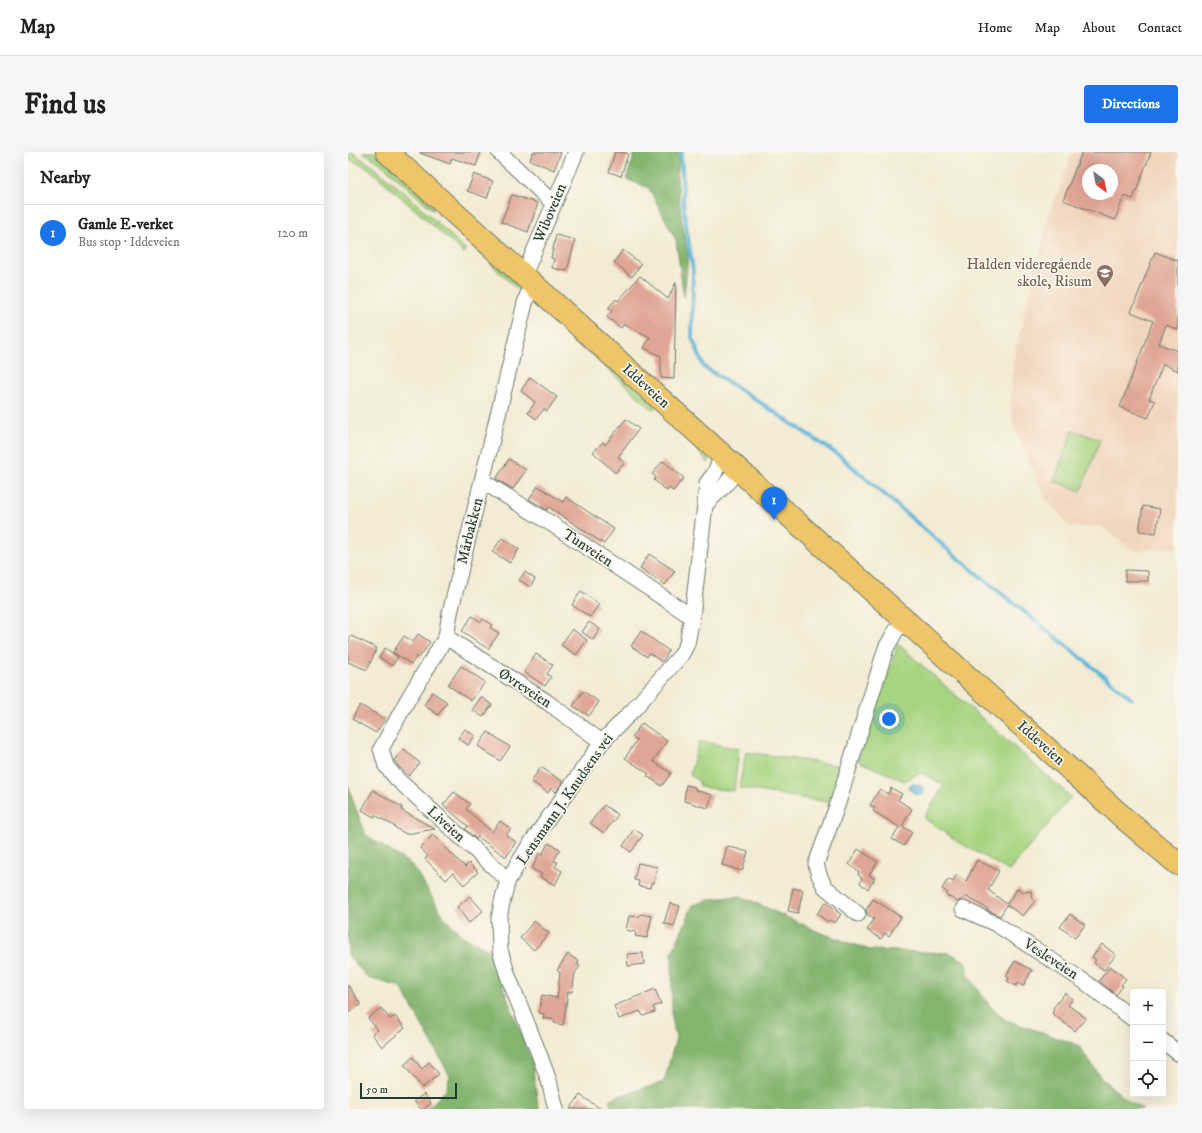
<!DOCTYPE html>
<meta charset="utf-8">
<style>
:root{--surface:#fff;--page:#f6f6f6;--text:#202124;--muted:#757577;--line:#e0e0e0;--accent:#1a73e8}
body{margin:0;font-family:"IM FELL DW Pica",serif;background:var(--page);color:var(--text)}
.controls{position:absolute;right:12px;bottom:12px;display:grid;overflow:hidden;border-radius:4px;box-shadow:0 4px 16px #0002}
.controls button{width:36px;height:36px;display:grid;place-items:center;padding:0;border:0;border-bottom:1px solid var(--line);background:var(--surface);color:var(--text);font:20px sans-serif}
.compass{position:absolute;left:734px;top:12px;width:36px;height:36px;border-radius:50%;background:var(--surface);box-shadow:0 4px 16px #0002;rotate:148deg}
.scale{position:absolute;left:12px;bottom:10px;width:97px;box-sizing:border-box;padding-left:4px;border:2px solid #1f3d34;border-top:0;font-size:11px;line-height:14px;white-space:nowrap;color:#1f3d34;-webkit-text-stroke:3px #fbf7ec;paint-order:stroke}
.you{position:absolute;left:541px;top:567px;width:14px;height:14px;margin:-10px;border:3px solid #fff;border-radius:50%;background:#1a73e8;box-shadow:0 0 0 6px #1a73e833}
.badge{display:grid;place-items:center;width:26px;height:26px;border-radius:50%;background:var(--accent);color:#fff;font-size:13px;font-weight:700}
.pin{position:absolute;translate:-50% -33px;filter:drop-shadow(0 1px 2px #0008)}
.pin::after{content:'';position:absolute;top:21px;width:14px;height:12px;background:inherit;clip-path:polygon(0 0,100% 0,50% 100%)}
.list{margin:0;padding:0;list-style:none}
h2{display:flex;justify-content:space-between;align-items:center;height:52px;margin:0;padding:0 16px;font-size:17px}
h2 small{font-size:13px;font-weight:400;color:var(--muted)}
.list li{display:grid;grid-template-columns:26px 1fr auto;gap:12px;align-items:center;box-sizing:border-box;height:56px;padding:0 16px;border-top:1px solid var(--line)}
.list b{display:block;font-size:15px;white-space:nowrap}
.list p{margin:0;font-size:13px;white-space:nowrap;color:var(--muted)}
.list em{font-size:13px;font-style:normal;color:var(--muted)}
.icon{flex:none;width:22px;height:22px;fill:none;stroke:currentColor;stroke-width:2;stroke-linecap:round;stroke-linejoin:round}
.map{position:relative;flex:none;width:830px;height:957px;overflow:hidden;border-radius:4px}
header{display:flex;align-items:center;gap:24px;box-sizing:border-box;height:56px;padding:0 20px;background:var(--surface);border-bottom:1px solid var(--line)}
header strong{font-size:19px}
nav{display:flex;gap:22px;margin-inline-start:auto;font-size:14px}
.intro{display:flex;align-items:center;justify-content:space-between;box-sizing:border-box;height:96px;padding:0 24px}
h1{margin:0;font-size:28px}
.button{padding:10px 18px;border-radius:4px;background:var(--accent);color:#fff;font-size:14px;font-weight:700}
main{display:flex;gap:24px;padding:0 24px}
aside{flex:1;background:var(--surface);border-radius:4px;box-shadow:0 4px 16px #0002}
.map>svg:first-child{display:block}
.built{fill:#f1d5bd;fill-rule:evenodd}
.green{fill:#a7d481;stroke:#63885a}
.forest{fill:#85b66f;stroke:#527a52}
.water{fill:#5bb5d8;stroke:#3d7986}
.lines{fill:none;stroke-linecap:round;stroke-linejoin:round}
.stream{stroke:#5bb5d8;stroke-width:4}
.building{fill:#e0a695;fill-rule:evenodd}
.minor-casing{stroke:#697a6c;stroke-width:17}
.primary-casing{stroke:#697a6c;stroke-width:24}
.minor{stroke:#fff;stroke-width:15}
.primary{stroke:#eec569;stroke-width:22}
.labels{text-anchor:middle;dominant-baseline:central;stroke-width:3.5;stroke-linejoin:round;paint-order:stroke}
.street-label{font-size:15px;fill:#1f3d34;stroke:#fbf7ec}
.education-label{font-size:15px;fill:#785e54;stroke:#fbf7ec;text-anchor:end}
</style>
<header>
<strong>Map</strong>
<nav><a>Home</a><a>Map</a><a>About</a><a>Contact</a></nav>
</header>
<div class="intro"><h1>Find us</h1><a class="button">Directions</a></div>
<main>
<aside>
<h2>Nearby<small></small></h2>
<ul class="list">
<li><span class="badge">1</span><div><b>Gamle E-verket</b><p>Bus stop · Iddeveien</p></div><em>120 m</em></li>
</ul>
</aside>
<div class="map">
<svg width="830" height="957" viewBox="0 0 830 957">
<rect width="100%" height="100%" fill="#fbf7ec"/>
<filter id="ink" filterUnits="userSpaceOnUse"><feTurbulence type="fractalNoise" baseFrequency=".025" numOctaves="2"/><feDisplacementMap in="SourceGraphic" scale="8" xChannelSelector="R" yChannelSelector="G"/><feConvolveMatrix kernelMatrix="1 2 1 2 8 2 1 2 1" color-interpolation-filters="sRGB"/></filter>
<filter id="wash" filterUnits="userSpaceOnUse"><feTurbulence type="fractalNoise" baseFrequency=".012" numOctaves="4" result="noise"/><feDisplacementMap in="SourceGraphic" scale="16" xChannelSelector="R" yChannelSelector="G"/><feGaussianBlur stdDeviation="0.9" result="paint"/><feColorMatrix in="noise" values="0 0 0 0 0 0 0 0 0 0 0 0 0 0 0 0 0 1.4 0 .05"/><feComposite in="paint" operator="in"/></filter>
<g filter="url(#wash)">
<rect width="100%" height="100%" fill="#f3ebd4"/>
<path class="built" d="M724,0h106v396l-45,3 -31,-25 -32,1 -25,-30 -32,-72 -2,-24 3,-45 34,-137zM740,18h24v24h-24z"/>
<path class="green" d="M0,0h4c42,28 78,64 114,98l-2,3 -96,-85 -17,-8 -3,1z
M15,0h12l46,40 13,17 -1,1 -54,-48z
M146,110l24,19 3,7 -1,4 -29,-28z
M185,147l6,1 117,105 -2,4h-2l-94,-85 -27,-21z
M319,266l43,41 -2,4 -12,-15 -30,-28z
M725,278l27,10 -19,51 -27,-10z
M550,492l173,153 -62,74 -52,-30 -33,-23 20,-33 -23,-12 -17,8 -46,-20z
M351,589l40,8 -5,42 -34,-4 -1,-6 -9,-6z
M398,600l97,14 -10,37 -94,-15z"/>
<path class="forest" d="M286,0h46l-3,25 4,39 7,40 -4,42 -8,-58 -27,-52 -23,-9 7,-19z
M0,632l6,20 12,31 47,31 31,51 18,19 27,14 43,112 6,43 2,4h-113l19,-19 4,-14 -49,-89 -33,-9 -20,-23z
M393,744l80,37 49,17 79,3 16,8 4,16 21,29 16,14 72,25 24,34 29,24 12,6h-532l-1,-10 54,-17 12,-44 -4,-21v-64l21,-48 19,-6z"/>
<path class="water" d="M564,631l10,3 2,4 -1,4c-6,1 -11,0 -14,-7z"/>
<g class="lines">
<path class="stream" d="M334,0l-1,3 3,56 9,60 -1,66 12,30 51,32 85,57 113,98 179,145"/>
</g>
<g id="blocks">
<path class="building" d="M72,0h61l-5,14 -24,-8 -2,6 -30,-11z
M185,0h28l-7,18 -24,-10z
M267,0h7l6,2 -7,22 -12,-4z
M734,0h69l-18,47 -9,-3 -9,24 -52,-20zM740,18h24v24h-24z
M126,22l19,7 -6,17 -20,-7z
M164,43l26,8 -10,29 -27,-10z
M208,83l19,5 -8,31 -15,-3 2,-9 -3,-1z
M275,98l18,14 -9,13 -18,-15z
M807,100l23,9v69l-12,-5 -7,19 19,7v20l-15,-7 -14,35 6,2 -7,17 -28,-11 33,-86 -22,-9z
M292,124l28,23 8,-17 -2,97 -13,-1v-22l-17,-8 6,-11 -26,-13 -3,4 -14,-11 5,-6 -4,-3 8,-9 2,2z
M182,225l27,20 -10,14 -3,-2 -8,10 -8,-6 7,-11 -14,-11z
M278,267l13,10 -21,28 7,6 -10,10 -22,-21 10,-10 2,3z
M161,307l17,11 -13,19 -17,-10z
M315,309l21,17 -11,13 -4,-3 -2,3 -13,-11 2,-3 -4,-3z
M190,334l25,16 3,-5 48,32 -10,15 -55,-37 -2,3 -18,-11z
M795,354l17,3 -4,24 -17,-2z
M154,386l17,11 -9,14 -18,-11z
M301,402l26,17 -10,14 -25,-17z
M777,418l23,1v10h-23z
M177,420l10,7 -5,8 -11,-7z
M233,439l18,13 -9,13 -18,-12z
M124,464l9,6 2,-3 9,6 -2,3 9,5 -11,16 -26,-18z
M241,470l11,7 -7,11 -11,-8z
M224,477l15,11 -11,15 -15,-10z
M293,479l28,20 -7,11 -13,-9 -2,4 -16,-11z
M70,482l12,8 -11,16 -2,-2 -6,8 -18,-12 11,-16 9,6z
M3,484l26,12 -10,22 -19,-8v-18z
M37,496l13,9 -6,9 -13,-9z
M188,502l17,11 -6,9 4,3 -6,9 -21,-14z
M113,514l24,16 -14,19 -23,-16z
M235,539l16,11 -10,14 -16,-10z
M84,540l15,10 -9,13 -14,-10z
M133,545l11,8 -9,12 -11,-7z
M12,553l25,14 -9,14 -24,-14z
M294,571l25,18 -14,20 18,12 -9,13 -15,-10 2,-2 -24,-16 12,-18 -5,-3z
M117,577l10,7 -7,9 -10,-7z
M140,580l22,15 -10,14 -22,-15z
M56,597l16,14 -11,13 -9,-8 -6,-8z
M193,615l22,15 -7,10 -5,-4 -3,5 -17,-12z
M338,633l9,2v3l17,5 -4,13 -24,-7z
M543,636l11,6 -4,6 14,9 -10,17 10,6 -8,14 -12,-7 7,-12 -26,-16 2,-3 -5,-3 10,-16 8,5z
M25,638l29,17 -1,3 34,19 -29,5 -9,-5 -3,-3 -19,-11 -1,2 -12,-7z
M106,640l16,12 -4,5 26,23 8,-11 11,8 -5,6 10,7 -10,15 -28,-20 -2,2 -11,-10 3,-3 -25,-21z
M256,653l14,10 -14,18 -14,-10z
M286,677l9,6 -12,17 -8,-6z
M85,683l32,32 4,-4 9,9 -14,13 -11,-12 -7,7 -21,-21 3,-3 -8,-8z
M200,691l12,6 -6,12 4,1 -3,5 7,4 -7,14 -15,-8 2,-3 -10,-5 7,-16 3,2z
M379,694l21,6 -6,19 -20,-6z
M510,697l20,13 -9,13 6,4 -7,10 -8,-6 2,-5 -4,-3 1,-3 -10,-8z
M629,708l22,11 -11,19 19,14 11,-16 5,4 8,-1 1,8 3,2 -12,15 -16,-11 -7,11 -13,-6 1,-1 -22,-13 -3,4h-3l-2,2 -12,-7 2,-2 -6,-4 6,-10 5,3 3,-7 10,6z
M290,711l19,4 -3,16h-3l-1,5 -12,-2 1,-5 -5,-1z
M445,736l10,2 -5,23 -10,-2z
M122,744l13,15 -14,12 -12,-16z
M525,747l28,18 -12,19 -4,-3 -4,6 -14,-9 7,-11 -7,-5 -1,-4z
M478,750l11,8 -1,1 5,3 -6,9 -5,-3 -2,2 -11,-8z
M322,751l10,3 -6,20 -10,-3z
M292,762l12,2 -5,22 -12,-2 1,-4 -10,-2 3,-14 10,1z
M722,762l15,11 -10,13 -15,-11z
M186,769l15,12 -15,17 -14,-12z
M754,792l14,11 -12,15 -10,-7 2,-3 -4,-3z
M295,801l1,11 -16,2 -1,-12z
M220,802l11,8 -2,2 3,2 -5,7 -3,19h-4l-5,33 -9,-2 1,-3 -12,-2 1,-4 -5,-1 3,-18 15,3 3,-25 -3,-3z
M667,809l17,9 -9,16 -5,-3 -2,3 -9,-5 2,-3 -3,-2z
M762,814l16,13 -5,6 2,1 -7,9 -17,-14z
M0,833l13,20 -13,8z
M307,837l6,15 -8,3 2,5 -12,4 -3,-5 -21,8 -5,-13z
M717,841l8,6 -5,6 18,13 -11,13 -23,-18 2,-4 -1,-1z
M33,856l9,11 5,-3 10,12 -23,19 -10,-13 6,-4 -10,-12z
M65,905l9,12 7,-7 10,12 -17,14 -18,-23z
M76,942l7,9 -7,6h-3l-7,-8z
M232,943l21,14h-31z"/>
</g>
</g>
<g filter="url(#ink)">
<use href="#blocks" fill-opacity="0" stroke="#697a6c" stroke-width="1"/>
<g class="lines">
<defs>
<path id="minor" d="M151,0l55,52
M176,123l52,-123
M375,303l-9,19 -7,9 -2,22 21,-21 12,-15
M134,329l70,43 140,93
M98,485l101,65 55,40
M160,728l-111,-101 -11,-13 -5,-17 27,-50 38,-62 4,-24 75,-310 4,-12 5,-6
M615,757l33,15 89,58 48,37
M510,762l-33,-27 -6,-12 -3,-11 21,-58 49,-158 9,-16 10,-12
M815,889l15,12
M208,957l-7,-28 -11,-30 -30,-75 -8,-26 -1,-32 4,-20 5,-18 21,-34 73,-104 32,-33 47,-54 6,-11 5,-27 13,-112"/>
<path id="primary" d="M39,0l739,668 52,44"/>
</defs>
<use href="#minor" class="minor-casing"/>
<use href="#primary" class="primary-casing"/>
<use href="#minor" class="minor"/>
<use href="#primary" class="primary"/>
</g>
</g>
<defs>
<symbol id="school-pin" viewBox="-11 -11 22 30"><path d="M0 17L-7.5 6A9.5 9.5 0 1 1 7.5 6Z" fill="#8d6e63" stroke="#fbf7ec"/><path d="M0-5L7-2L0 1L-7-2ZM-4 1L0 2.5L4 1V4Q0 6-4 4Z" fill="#fff"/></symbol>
</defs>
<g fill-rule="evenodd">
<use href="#school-pin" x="747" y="111" width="20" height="27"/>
</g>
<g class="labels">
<g class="street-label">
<text transform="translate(202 61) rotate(-67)">Wiboveien</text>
<text transform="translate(298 234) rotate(42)">Iddeveien</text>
<text transform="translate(122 379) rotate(-76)">Mårbakken</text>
<text transform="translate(240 396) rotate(33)">Tunveien</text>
<text transform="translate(177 536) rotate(33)">Øvreveien</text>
<text transform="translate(693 591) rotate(42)">Iddeveien</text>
<text transform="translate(217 647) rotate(-55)">Lensmann J. Knudsens vei</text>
<text transform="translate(98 672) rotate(42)">Liveien</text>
<text transform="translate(703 807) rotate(33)">Vesleveien</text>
</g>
<g class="education-label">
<text x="744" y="112">Halden videregående<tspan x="744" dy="17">skole, Risum</tspan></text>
</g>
</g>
</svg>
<div class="controls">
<button>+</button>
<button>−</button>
<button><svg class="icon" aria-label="locate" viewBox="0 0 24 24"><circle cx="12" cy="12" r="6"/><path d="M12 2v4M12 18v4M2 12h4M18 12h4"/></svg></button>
</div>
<svg class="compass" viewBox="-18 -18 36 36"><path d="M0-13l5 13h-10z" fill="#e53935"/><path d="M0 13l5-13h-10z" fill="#757577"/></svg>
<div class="scale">50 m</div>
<div class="you"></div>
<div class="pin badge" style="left:426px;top:368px">1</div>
</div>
</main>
